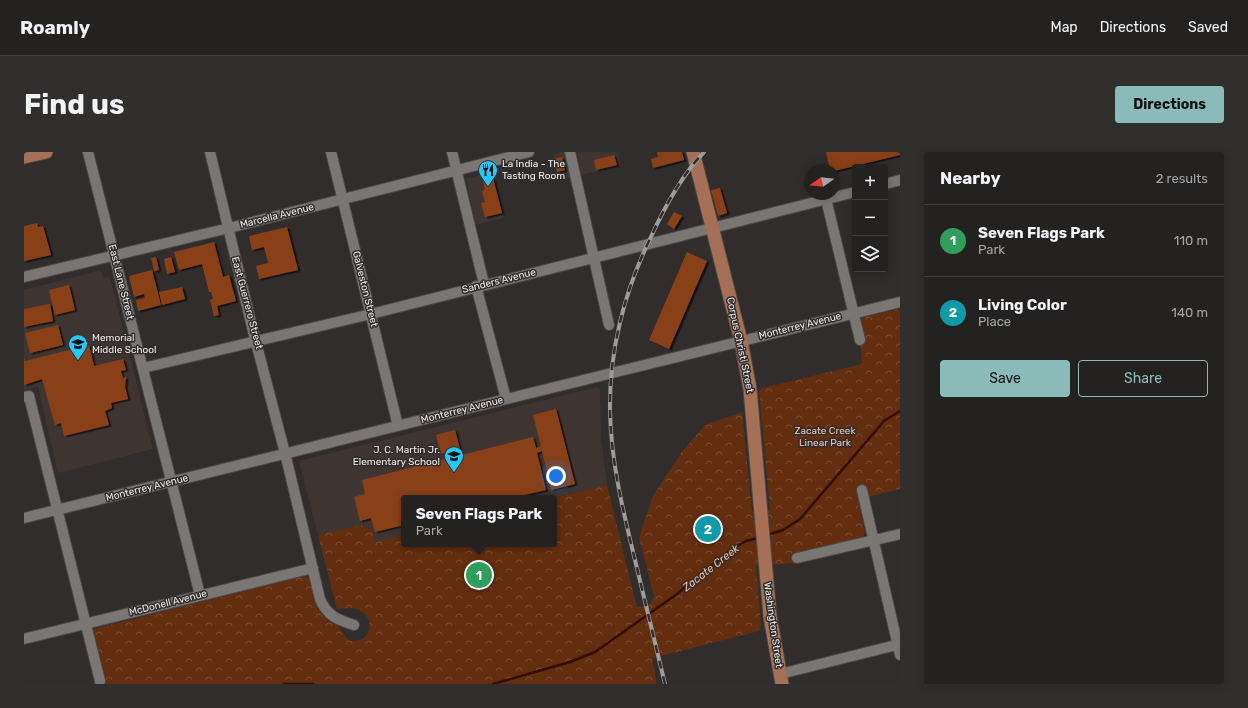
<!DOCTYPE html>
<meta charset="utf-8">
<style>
:root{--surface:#242221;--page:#302f2e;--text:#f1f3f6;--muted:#a3a4a5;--line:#413f3f;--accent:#8bbbb9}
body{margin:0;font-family:Rubik,sans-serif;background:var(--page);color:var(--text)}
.controls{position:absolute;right:12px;top:12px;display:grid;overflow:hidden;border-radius:4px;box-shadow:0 2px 10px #0003}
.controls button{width:36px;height:36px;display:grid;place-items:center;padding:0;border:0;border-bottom:1px solid var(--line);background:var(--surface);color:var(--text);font:20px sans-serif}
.compass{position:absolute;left:780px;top:12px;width:36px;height:36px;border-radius:50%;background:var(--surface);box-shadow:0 2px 10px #0003;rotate:256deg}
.you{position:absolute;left:532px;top:324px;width:14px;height:14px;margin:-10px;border:3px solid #fff;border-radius:50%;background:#1a73e8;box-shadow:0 0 0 6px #1a73e833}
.badge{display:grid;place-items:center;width:26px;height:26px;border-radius:50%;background:var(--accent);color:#fff;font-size:13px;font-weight:700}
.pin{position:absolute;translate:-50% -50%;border:2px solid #fff;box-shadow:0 1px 4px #0006}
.popup{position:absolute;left:377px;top:343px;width:156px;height:52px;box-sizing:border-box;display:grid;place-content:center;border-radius:4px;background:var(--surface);filter:drop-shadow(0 1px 3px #0005);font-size:13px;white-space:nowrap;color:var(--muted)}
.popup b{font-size:15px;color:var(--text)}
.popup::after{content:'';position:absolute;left:50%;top:100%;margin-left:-8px;border:8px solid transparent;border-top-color:var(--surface)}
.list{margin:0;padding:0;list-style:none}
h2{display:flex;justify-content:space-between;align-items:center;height:52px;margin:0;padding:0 16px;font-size:17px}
h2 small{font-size:13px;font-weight:400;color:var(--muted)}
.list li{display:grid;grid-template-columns:26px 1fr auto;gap:12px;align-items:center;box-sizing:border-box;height:72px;padding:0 16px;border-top:1px solid var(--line)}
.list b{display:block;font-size:15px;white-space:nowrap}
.list p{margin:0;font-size:13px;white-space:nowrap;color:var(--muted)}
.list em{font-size:13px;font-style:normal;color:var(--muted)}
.actions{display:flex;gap:8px;padding:12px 16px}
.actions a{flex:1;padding:9px 0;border:1px solid var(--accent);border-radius:4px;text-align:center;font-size:14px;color:var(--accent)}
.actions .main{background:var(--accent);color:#111}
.icon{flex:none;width:22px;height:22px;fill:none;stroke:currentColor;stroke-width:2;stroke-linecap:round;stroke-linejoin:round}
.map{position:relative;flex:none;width:876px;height:532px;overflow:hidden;border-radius:4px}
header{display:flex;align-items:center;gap:24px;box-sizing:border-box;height:56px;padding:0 20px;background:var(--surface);border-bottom:1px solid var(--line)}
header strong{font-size:19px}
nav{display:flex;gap:22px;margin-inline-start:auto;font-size:14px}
.intro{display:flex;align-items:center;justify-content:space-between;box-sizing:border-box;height:96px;padding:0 24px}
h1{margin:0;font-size:28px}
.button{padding:10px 18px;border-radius:4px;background:var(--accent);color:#111;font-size:14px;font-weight:700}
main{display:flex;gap:24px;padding:0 24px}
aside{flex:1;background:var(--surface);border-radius:4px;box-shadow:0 2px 10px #0003}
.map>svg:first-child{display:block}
.built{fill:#3e3532}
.park{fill:url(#park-crowns)}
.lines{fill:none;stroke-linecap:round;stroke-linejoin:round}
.stream{stroke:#340e00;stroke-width:2.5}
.building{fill:#8a4018;filter:url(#shadow)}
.minor-casing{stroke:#4b4948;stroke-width:12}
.major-casing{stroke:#4b4948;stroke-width:15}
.minor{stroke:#797674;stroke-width:10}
.major{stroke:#a57056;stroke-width:13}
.rail-casing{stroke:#9e9c9b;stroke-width:4}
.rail{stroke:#302d2c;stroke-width:2.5;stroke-dasharray:8;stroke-linecap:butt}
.labels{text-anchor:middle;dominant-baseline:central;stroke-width:3;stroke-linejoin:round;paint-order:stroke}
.poi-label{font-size:10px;fill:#eeeceb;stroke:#302d2c;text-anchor:start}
.street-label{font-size:10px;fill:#eeeceb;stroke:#302d2c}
.park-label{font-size:10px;fill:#f0c5b1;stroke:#302d2c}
.water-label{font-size:11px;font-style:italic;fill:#f9b89a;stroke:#302d2c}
</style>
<header>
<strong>Roamly</strong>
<nav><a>Map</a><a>Directions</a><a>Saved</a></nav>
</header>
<div class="intro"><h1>Find us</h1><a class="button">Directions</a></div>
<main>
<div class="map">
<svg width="876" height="532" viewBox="0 0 876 532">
<defs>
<pattern id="park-crowns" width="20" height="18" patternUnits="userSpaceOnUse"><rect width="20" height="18" fill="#632d0f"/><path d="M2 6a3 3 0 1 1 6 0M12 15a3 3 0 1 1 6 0" fill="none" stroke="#7a4c32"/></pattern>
<filter id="shadow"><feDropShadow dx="2.5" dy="1.5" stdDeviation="0" flood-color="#0009"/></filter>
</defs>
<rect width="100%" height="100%" fill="#302d2c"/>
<path class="built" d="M536,0h4l2,3 5,22 -12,3 -6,-26z
M555,0h38l4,14 -40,9 -4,-22z
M468,19l12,47 -28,7 -10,-46z
M77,118l2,8 7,-1 43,172 -95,24 -20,-86 -14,3v-100z
M574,235l2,3 1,49 6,46 -53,13h-150v37l-29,7 -2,-11 -12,-6 -43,10 -19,-74z"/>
<path class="park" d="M876,157v180l-32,8 -2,-9 -10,2 9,42 -2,5 -68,18v8l-39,3 5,59 -2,6 -106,27 -1,1 5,25h-565l12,-6 -11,-47 1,-2 210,-53 5,2 9,30 3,6 16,11 11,15c24,7 30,-26 8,-31 -6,-2 -13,0 -19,0l-19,-74 43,-10 12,6 2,11 29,-7v9h150v-46l53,-13 30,122 11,-1 6,-9 -15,-60 14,-41 28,-43 24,-28 37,-13 10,99 18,-1 -11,-121 103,-25 -3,-46z"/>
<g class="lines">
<path class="stream" d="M743,383l16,-5 17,-11 84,-98 16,-10
M260,532h29
M469,532l77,-22 25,-10 82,-58 55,-45 14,-8 12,-3"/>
</g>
<path class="building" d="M633,0h25l2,8 -31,8 -2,-9 7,-2z
M802,0h74v3l-66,16 -4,-1z
M590,3l3,10 -21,5 -2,-10z
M538,5l3,13 -8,2 -3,-13z
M469,26l9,35 -17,4 -4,-14 4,-1 -3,-11 3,-1 -2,-10z
M696,36l7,25 -9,3 -7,-26z
M650,60l8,4 -8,13 -7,-5z
M13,71l1,4 5,-1 8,29 -27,6v-35z
M263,75l11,43 -39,9 -3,-13 12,-3 -4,-16 -12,3 -3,-14z
M190,90l9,35 6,-2 7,26 -19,5 2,9 -5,1 -4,-16 3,-1 -2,-7h-2l-7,-28 -23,6 -5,-18z
M663,100l20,9 -38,88 -20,-9z
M132,105l3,13 -5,1 -3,-13z
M147,105l4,15 -8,2 -3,-15z
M128,118l9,35 -23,6 -2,-11 9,-2 -1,-4 -10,3 -5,-21z
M45,133l6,25 -20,5 -6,-25z
M158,135l3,12 -23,6 -3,-13z
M26,152l3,17 -29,6v-18z
M34,173l5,20 -33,8 -5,-20z
M65,193l5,21 29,-7 3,11 -5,1 2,7 3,-1 -1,10 3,12 -17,4 1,5 -7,3 4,14 -45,11 -3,-13 -6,2 -13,-46 -18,6v-28l1,4z
M532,257l19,75 -24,6 -9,-39 -5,2 9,37 -34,8h-108v27l-29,7 -4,-14 -11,3 -6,-24 11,-3 -3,-14 83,-21 -1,-6 -3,1 -5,-19 19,-5 5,19 -4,1 2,6 75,-19 3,11 5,-2 -8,-31z"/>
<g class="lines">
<defs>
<path id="minor" d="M64,0l112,443
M186,0l43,179 32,122 35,146c7,17 18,21 34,26
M307,0l67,274
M428,0l32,132
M546,0l39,173
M861,32l15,-4
M802,47l34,141
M0,125l205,-49 300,-76
M452,134l30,113
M119,216l228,-54 484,-122
M0,245l5,-1 71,285
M838,338l38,165
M0,366l876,-216
M773,406l103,-24
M0,487l289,-71
M756,522l120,-30"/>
<path id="major" d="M669,0l48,189 9,48 20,227 12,68
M0,5l22,-5"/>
</defs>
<use href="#minor" class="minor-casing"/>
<use href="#major" class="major-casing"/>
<use href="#minor" class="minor"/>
<use href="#major" class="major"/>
<defs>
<path id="rail" d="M641,532c-10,-41 -20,-83 -30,-124 -12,-49 -24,-98 -25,-149 -1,-59 14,-119 40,-172 14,-31 31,-63 54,-87"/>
</defs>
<use href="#rail" class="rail-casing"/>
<use href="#rail" class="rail"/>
</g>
<defs>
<symbol id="restaurant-pin" viewBox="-11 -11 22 30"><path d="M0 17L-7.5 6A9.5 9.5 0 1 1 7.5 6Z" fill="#20c9fd" stroke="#302d2c"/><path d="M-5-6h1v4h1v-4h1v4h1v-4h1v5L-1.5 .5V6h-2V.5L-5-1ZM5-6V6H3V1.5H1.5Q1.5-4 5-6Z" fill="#111"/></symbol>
<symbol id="school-pin" viewBox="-11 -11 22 30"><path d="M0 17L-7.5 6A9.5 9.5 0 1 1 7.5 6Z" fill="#20c9fd" stroke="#302d2c"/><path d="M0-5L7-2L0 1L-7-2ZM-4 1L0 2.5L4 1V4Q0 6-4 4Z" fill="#111"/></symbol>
</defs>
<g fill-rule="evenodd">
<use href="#restaurant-pin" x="453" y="7" width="22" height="30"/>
<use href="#school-pin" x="43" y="181" width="22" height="30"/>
<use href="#school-pin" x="419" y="293" width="22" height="30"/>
</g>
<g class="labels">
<g class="poi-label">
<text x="478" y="12">La India - The<tspan x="478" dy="12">Tasting Room</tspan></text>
<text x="68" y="186">Memorial<tspan x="68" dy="12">Middle School</tspan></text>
<text x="416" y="298" text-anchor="end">J. C. Martin Jr.<tspan x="416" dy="12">Elementary School</tspan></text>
</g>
<g class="street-label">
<text transform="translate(253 64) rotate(-14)">Marcella Avenue</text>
<text transform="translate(475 129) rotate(-14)">Sanders Avenue</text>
<text transform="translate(97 130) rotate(76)">East Lane Street</text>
<text transform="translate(341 137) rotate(76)">Galveston Street</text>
<text transform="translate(223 151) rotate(75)">East Guerrero Street</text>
<text transform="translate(776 174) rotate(-14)">Monterrey Avenue</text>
<text transform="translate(716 193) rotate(78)">Corpus Christi Street</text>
<text transform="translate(438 258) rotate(-14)">Monterrey Avenue</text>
<text transform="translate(123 336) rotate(-14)">Monterrey Avenue</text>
<text transform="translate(144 451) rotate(-14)">McDonell Avenue</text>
<text transform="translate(749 473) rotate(82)">Washington Street</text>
</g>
<g class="park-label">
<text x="801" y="279">Zacate Creek<tspan x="801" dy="12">Linear Park</tspan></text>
</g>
<g class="water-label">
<text transform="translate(687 416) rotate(-38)">Zacate Creek</text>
</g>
</g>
</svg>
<div class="controls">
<button>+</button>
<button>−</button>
<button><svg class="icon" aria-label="layers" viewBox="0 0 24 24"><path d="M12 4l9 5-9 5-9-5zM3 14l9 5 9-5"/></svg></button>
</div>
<svg class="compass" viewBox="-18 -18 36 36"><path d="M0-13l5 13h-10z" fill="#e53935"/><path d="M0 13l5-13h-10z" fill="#a3a4a5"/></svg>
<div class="you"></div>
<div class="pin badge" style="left:455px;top:423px;background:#2e9e5b">1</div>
<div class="popup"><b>Seven Flags Park</b>Park</div>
<div class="pin badge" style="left:684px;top:377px;background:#0f9aa8">2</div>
</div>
<aside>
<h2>Nearby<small>2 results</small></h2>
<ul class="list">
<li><span class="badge" style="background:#2e9e5b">1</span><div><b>Seven Flags Park</b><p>Park</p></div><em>110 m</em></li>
<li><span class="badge" style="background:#0f9aa8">2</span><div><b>Living Color</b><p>Place</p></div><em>140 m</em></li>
</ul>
<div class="actions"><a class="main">Save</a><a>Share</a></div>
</aside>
</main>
